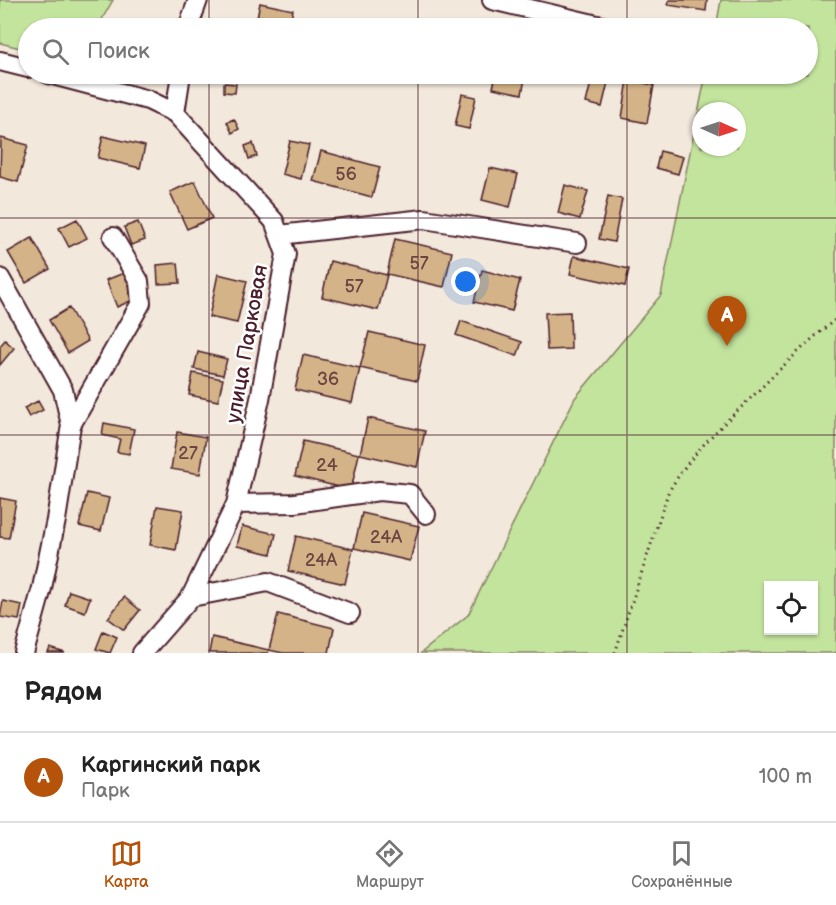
<!DOCTYPE html>
<html lang="ru">
<meta charset="utf-8">
<style>
:root{--surface:#fff;--page:#f2f2f2;--text:#222;--muted:#767676;--line:#e0e0e0;--accent:#b45309}
body{margin:0;font-family:"Balsamiq Sans",sans-serif;background:var(--page);color:var(--text)}
.controls{position:absolute;right:18px;bottom:18px;display:grid;overflow:hidden;border-radius:0px;box-shadow:0 2px 4px #0004}
.controls button{width:54px;height:54px;display:grid;place-items:center;padding:0;border:0;border-bottom:2px solid var(--line);background:var(--surface);color:var(--text);font:30px sans-serif}
.compass{position:absolute;left:692px;top:102px;width:54px;height:54px;border-radius:50%;background:var(--surface);box-shadow:0 2px 4px #0004;rotate:93deg}
.you{position:absolute;left:466px;top:282px;width:21px;height:21px;margin:-15px;border:4px solid #fff;border-radius:50%;background:#1a73e8;box-shadow:0 0 0 9px #1a73e833}
.badge{display:grid;place-items:center;width:39px;height:39px;border-radius:50%;background:var(--accent);color:#fff;font-size:20px;font-weight:700}
.pin{position:absolute;translate:-50% -50px;filter:drop-shadow(0 2px 3px #0008)}
.pin::after{content:'';position:absolute;top:32px;width:21px;height:18px;background:inherit;clip-path:polygon(0 0,100% 0,50% 100%)}
.list{margin:0;padding:0;list-style:none}
h2{display:flex;justify-content:space-between;align-items:center;height:78px;margin:0;padding:0 24px;font-size:26px}
h2 small{font-size:20px;font-weight:400;color:var(--muted)}
.list li{display:grid;grid-template-columns:39px 1fr auto;gap:18px;align-items:center;box-sizing:border-box;height:90px;padding:0 24px;border-top:2px solid var(--line)}
.list b{display:block;font-size:22px;white-space:nowrap}
.list p{margin:0;font-size:20px;white-space:nowrap;color:var(--muted)}
.list em{font-size:20px;font-style:normal;color:var(--muted)}
.icon{flex:none;width:33px;height:33px;fill:none;stroke:currentColor;stroke-width:2;stroke-linecap:round;stroke-linejoin:round}
.map{position:relative;flex:none;width:836px;height:653px;overflow:hidden}
.search{position:absolute;background:var(--surface);box-shadow:0 2px 4px #0004;left:18px;right:18px;top:18px;height:66px;display:flex;align-items:center;gap:15px;box-sizing:border-box;padding:0 21px;border-radius:33px;color:var(--muted);font-size:22px}
.sheet{height:168px;background:var(--surface)}
nav{display:flex;justify-content:space-around;align-items:center;box-sizing:border-box;height:84px;border-top:2px solid var(--line);background:var(--surface);font-size:16px;color:var(--muted)}
nav a{display:grid;justify-items:center;gap:3px}
nav .on{color:var(--accent)}
.map>svg:first-child{display:block}
.green{fill:#c3e49d;stroke:#868264;stroke-width:1.5;fill-rule:evenodd}
.building{fill:#d3b387;stroke:#4a1f2b;stroke-width:1.5}
.lines{fill:none;stroke-linecap:round;stroke-linejoin:round}
.minor-casing{stroke:#4a1f2b;stroke-width:22}
.path{stroke:#4a1f2b;stroke-width:3;stroke-dasharray:1.5 4.5;stroke-linecap:butt}
.minor{stroke:#fff;stroke-width:18}
.grid{fill:none;stroke:#4a1f2b;stroke-width:1.5;stroke-opacity:0.55}
.labels{text-anchor:middle;dominant-baseline:central;stroke-width:5;stroke-linejoin:round;paint-order:stroke}
.number-label{font-size:18px;fill:#6c4442}
.street-label{font-size:21px;fill:#4a1f2b;stroke:#fff}
</style>
<div class="map">
<svg width="836" height="653" viewBox="0 0 836 653">
<rect width="100%" height="100%" fill="#f2e8db"/>
<filter id="ink" filterUnits="userSpaceOnUse"><feTurbulence type="fractalNoise" baseFrequency=".0167" numOctaves="2"/><feDisplacementMap in="SourceGraphic" scale="12" xChannelSelector="R" yChannelSelector="G"/><feConvolveMatrix kernelMatrix="1 2 1 2 8 2 1 2 1" color-interpolation-filters="sRGB"/></filter>
<g filter="url(#ink)">
<path class="green" d="M0,0h113l-16,28h-69v22l-28,-7z
M721,0h115v653h-415l47,-38 107,-217 86,-103 45,-221h102v-46h-92zM701,111h36v36h-36zM768,586h46v44h-46z"/>
<path class="building" d="M669,0h38l-1,11 -38,-6z
M260,3l33,7 -4,18h-34z
M335,22l29,6h-31z
M153,74h10l-1,6 -10,-2z
M496,74h30l-4,20 -29,-6z
M593,74h17l-8,33 -16,-4z
M628,80l26,5 -7,38 -25,-5z
M224,83l12,1 -1,9 -11,-1z
M462,94l14,3 -7,32 -14,-3z
M234,119l5,10 -7,4 -5,-11z
M103,136l42,10 -5,22 -42,-10z
M1,138l27,7 -10,37 -18,-5z
M290,141l19,4 -8,34 -19,-5z
M253,143l4,13 -8,3 -4,-13z
M321,151l59,16 -8,30 -59,-16z
M660,151l23,6 -5,17 -22,-6z
M490,168l28,6 -8,33 -28,-7z
M195,181l17,37 -25,11 -17,-37z
M565,185l23,6 -8,28 -22,-6z
M608,196l14,3 -8,43 -15,-3z
M77,219l10,19 -18,9 -10,-19z
M138,222l7,18 -14,5 -7,-18z
M32,238l18,31 -24,14 -18,-31z
M395,239l57,13 -8,35 -57,-13z
M574,256l55,13 -4,17 -55,-12z
M330,261l57,14 -9,35 -56,-13z
M178,263l2,20 -22,1 -1,-19z
M482,270l38,10 -8,31 -38,-9z
M124,273l11,26 -18,8 -11,-27z
M218,274l29,7 -10,42 -28,-6z
M69,308l19,33 -20,12 -19,-33z
M570,312l1,37 -24,1 -2,-37z
M461,321l61,21 -5,14 -61,-21z
M369,332l56,13 -8,36 -57,-13z
M5,340l9,8 -14,17v-19z
M198,352l29,7 -4,16 -29,-6z
M303,355l57,13 -8,35 -57,-13z
M193,373l30,6 -5,22 -29,-6z
M38,401l5,9 -14,7 -5,-9z
M368,418l57,13 -8,36 -57,-13z
M104,423l30,6 -5,25 -12,-2 3,-13 -18,-4z
M177,432l29,5 -6,37 -29,-5z
M303,441l56,13 -8,36 -56,-14z
M87,493l22,5 -8,33 -22,-5z
M0,498l16,3 -7,37 -9,-1z
M157,506l26,4 -7,40 -26,-5z
M362,513l57,13 -9,35 -56,-13z
M242,526l34,8 -5,20 -34,-8z
M296,536l57,13 -8,35 -57,-13z
M69,591l21,7 -5,14 -20,-7z
M124,597l16,13 -16,20 -16,-12z
M3,601l19,4 -3,15 -19,-3z
M278,614l56,14 -5,25h-46l-14,-3z
M103,631l14,6 -7,16 -14,-4z
M212,637l57,13 -1,3h-59z
M50,648l15,5h-17z"/>
<g class="lines">
<defs>
<path id="minor" d="M492,0l118,28
M188,28l10,-28
M0,61l28,7
M49,74l99,26 27,13 99,108 12,33 -26,145 -24,105 -45,93 -49,56
M175,113l6,-39
M279,235l145,-16 153,24
M0,278l63,112 8,35 -15,95 -14,68 -18,65
M71,425l70,-122 -2,-22 -26,-44
M236,504l59,-1 84,-12 31,3 16,20
M191,597l77,-15 82,31"/>
</defs>
<use href="#minor" class="minor-casing"/>
<path class="path" d="M615,653l53,-160c23,-41 56,-69 89,-101 25,-25 51,-51 79,-73"/>
<use href="#minor" class="minor"/>
</g>
</g>
<path class="grid" d="M209,0v28M418,0v28M627,0v28M209,74v579M418,74v579M627,74v579M0,218h836M0,435h836"/>
<g class="labels">
<g class="number-label">
<text x="346" y="174">56</text>
<text x="419" y="263">57</text>
<text x="354" y="286">57</text>
<text x="328" y="379">36</text>
<text x="188" y="453">27</text>
<text x="327" y="465">24</text>
<text x="386" y="537">24А</text>
<text x="321" y="560">24А</text>
</g>
<g class="street-label">
<text transform="translate(247 344) rotate(-80)">улица Парковая</text>
</g>
</g>
</svg>
<div class="controls">
<button><svg class="icon" aria-label="locate" viewBox="0 0 24 24"><circle cx="12" cy="12" r="6"/><path d="M12 2v4M12 18v4M2 12h4M18 12h4"/></svg></button>
</div>
<svg class="compass" viewBox="-18 -18 36 36"><path d="M0-13l5 13h-10z" fill="#e53935"/><path d="M0 13l5-13h-10z" fill="#767676"/></svg>
<div class="you"></div>
<div class="pin badge" style="left:727px;top:346px">A</div>
<div class="search"><svg class="icon" aria-label="search" viewBox="0 0 24 24"><circle cx="10" cy="10" r="6"/><path d="M15 15l6 6"/></svg>Поиск</div>
</div>
<section class="sheet">
<h2>Рядом<small></small></h2>
<ul class="list">
<li><span class="badge">A</span><div><b>Каргинский парк</b><p>Парк</p></div><em>100 m</em></li>
</ul>
</section>
<nav>
<a class="on"><svg class="icon" aria-label="map" viewBox="0 0 24 24"><path d="M3 6l6-2 6 2 6-2v14l-6 2-6-2-6 2zM9 4v14M15 6v14"/></svg>Карта</a>
<a><svg class="icon" aria-label="directions" viewBox="0 0 24 24"><path d="M12 3l9 9-9 9-9-9zM9 14v-3h6M13 9l2 2-2 2"/></svg>Маршрут</a>
<a><svg class="icon" aria-label="saved" viewBox="0 0 24 24"><path d="M7 4h10v16l-5-4-5 4z"/></svg>Сохранённые</a>
</nav>
